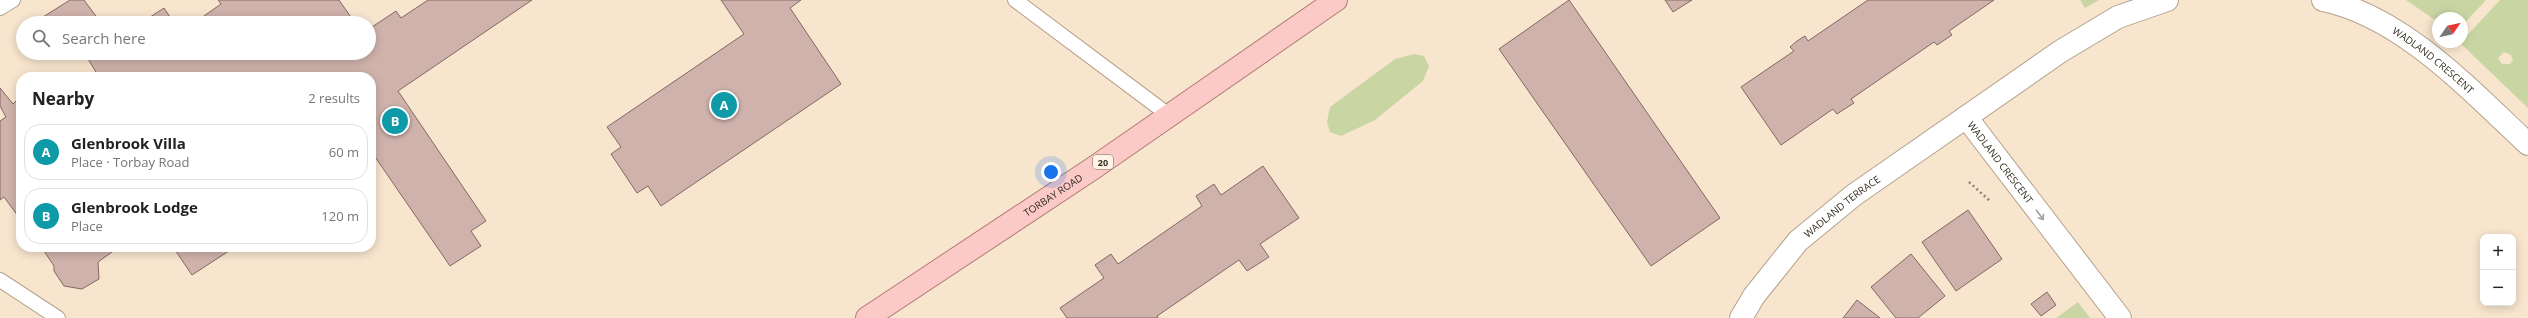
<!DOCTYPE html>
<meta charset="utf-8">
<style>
:root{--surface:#fff;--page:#f2f2f2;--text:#222;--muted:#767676;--line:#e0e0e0;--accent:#7c8531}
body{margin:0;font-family:"Open Sans",sans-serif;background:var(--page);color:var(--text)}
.controls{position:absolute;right:12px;bottom:12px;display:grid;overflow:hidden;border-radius:8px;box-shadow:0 2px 10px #0003}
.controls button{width:36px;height:36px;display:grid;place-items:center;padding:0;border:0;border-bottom:1px solid var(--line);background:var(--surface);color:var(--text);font:20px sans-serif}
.compass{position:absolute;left:2432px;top:12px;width:36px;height:36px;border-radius:50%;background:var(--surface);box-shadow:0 2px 10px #0003;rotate:56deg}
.you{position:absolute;left:1051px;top:172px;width:14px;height:14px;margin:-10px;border:3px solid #fff;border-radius:50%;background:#1a73e8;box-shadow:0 0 0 6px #1a73e833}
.badge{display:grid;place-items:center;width:26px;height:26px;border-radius:50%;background:var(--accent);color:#fff;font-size:13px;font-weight:700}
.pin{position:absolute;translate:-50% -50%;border:2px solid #fff;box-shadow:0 1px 4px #0006}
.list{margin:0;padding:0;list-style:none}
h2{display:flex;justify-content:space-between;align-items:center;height:52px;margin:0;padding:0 16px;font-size:17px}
h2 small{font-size:13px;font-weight:400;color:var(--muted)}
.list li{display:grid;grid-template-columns:26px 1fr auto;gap:12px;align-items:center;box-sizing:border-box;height:56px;margin:0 8px 8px;padding:0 8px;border:1px solid var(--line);border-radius:16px}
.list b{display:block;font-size:15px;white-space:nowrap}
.list p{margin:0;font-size:13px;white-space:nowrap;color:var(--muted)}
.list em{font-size:13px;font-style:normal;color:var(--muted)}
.icon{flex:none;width:22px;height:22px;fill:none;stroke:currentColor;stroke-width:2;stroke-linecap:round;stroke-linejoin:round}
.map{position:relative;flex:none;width:2528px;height:318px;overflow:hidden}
.search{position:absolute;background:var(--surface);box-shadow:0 2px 10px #0003;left:16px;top:16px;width:360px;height:44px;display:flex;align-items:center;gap:10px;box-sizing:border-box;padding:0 14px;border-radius:22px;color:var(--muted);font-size:15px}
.panel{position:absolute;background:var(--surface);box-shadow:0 2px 10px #0003;left:16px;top:72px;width:360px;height:180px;border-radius:16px}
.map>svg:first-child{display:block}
.green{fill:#c9d6a4;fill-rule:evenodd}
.building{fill:#d0b2ac;stroke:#836862}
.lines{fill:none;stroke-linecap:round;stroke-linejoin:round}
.lane-casing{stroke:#b4a28d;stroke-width:16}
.street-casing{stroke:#b4a28d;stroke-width:24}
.primary-casing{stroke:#b37b76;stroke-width:24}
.path{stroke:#8d8071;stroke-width:2.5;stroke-dasharray:2 3;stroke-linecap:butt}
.lane{stroke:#fff;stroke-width:14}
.street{stroke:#fff;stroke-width:22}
.primary{stroke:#fbcac7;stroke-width:22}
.oneway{stroke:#a3a09c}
.labels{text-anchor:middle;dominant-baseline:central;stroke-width:4;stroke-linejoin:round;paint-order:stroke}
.shield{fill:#fff3e6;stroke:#70685e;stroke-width:1}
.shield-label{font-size:9px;font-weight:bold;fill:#332c23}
.street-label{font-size:10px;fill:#332c23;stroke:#fff3e6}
</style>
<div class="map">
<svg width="2528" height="318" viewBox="0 0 2528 318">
<rect width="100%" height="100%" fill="#f8e5ce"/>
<path class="green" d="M2080,0h19l-14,8z
M2406,0h80l-24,26v-8h-24v4z
M2500,0h28v108l-68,-65zM2504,52l7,3 2,5 -3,4h-8l-4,-6z
M1414,54l10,2 5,10 -6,15 -48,39 -34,16 -11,-4 -3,-10 3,-15 65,-48z
M2078,302l12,16h-34z"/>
<path class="building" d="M70,0h14l17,23h-54l-4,-6z
M218,0h121l16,23h-161l27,-19z
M428,0h104l-134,91 88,130 -15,10 10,15 -31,20 -79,-115v-74h-272l-11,-18 7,-6h274v-24l27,-18 5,7z
M721,0h80l-11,8 51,76 -180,122 -13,-20 -11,7 -26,-39 10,-7 -14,-20 137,-93z
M1569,0l151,218 -69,48 -152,-217z
M1665,0h27l-19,12z
M1868,0h126l-45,31 3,4 -15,10 -3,-3 -83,57 3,4 -11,7 -6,4 -4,-5 -52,36 -40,-58 53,-36 -4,-4 7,-6 8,-5 3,5z
M164,8l10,15h-33z
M0,88l13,16 4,-4 4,3v117l-17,-23 -4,3v-79l6,-4 -6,-11z
M1263,166l36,52 -39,26 9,13 -22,14 -8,-11 -82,56 1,2h-91l-7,-10 44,-30 -9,-13 16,-11 7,10 84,-58 -6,-10 18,-12 7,11z
M1968,210l34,49 -46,32 -34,-49z
M36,247h83l-21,15 1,17 -17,10 -18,-3 -10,-15v-5l-10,-15z
M173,247h62l-43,28z
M1911,254l34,42 -27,22h-22l-25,-31z
M2047,292l9,13 -15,11 -10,-12z
M1857,300l23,18h-37z"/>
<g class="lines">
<defs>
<path id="lane" d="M1015,0l155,116
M0,8l13,-8
M0,280l58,38"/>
<g id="street">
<path id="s1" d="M2323,0c79,16 148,91 205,144"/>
<path id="s2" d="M1966,117l154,201"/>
<path id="s3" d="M1741,318l13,-22 44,-55 56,-46 207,-144 57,-34 49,-17"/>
</g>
<g id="primary">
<path id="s4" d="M867,318l225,-149 244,-169"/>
</g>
</defs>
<use href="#lane" class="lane-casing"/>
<use href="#street" class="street-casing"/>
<use href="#primary" class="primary-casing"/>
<path class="path" d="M1969,182l21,19"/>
<use href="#lane" class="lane"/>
<use href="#street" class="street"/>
<use href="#primary" class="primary"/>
</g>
<defs><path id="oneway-shaft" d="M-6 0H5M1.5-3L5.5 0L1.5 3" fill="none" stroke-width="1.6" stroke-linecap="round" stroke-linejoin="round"/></defs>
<use class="oneway" href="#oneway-shaft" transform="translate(2040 215) rotate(53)"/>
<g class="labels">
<rect class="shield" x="1093" y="155" width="20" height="14" rx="3"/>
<g class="shield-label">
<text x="1103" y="162">20</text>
</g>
<g class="street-label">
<text stroke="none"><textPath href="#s1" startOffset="127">WADLAND CRESCENT</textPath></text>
<text stroke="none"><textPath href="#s2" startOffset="57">WADLAND CRESCENT</textPath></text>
<text stroke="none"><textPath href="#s4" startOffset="223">TORBAY ROAD</textPath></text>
<text stroke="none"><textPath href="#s3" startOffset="152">WADLAND TERRACE</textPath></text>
</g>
</g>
</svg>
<div class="controls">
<button>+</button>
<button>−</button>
</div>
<svg class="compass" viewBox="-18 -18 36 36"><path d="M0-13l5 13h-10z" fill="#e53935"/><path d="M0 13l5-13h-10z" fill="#767676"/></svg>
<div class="you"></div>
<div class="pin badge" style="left:724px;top:105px;background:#0f9aa8">A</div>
<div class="pin badge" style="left:395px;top:121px;background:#0f9aa8">B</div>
<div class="search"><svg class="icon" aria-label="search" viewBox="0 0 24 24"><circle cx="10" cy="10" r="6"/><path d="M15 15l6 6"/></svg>Search here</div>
<section class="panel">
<h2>Nearby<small>2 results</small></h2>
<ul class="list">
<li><span class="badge" style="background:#0f9aa8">A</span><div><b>Glenbrook Villa</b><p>Place · Torbay Road</p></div><em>60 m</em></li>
<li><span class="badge" style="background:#0f9aa8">B</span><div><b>Glenbrook Lodge</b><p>Place</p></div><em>120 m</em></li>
</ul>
</section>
</div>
